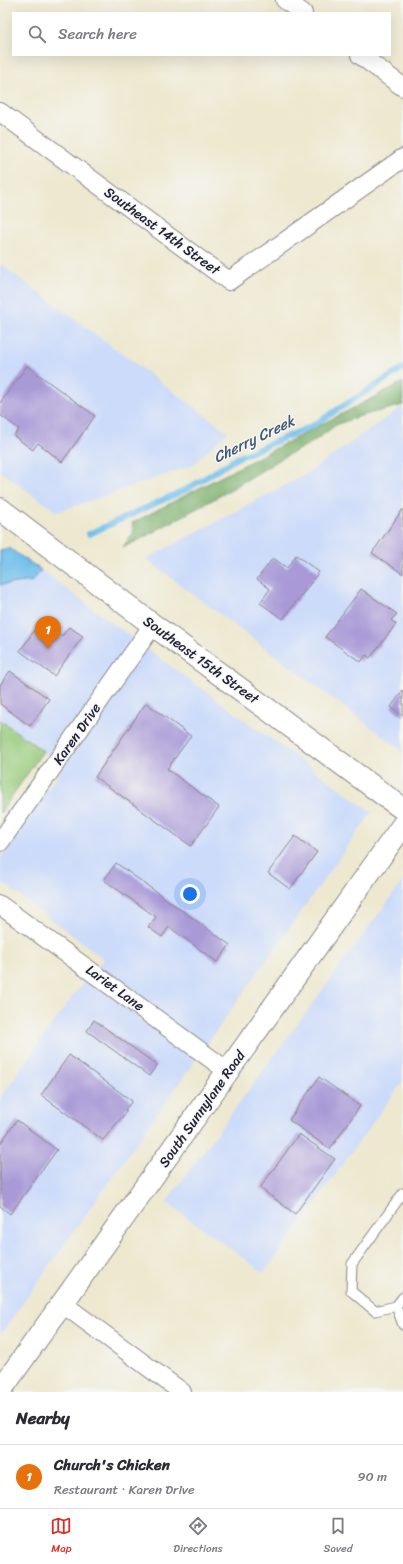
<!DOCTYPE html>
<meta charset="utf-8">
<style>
:root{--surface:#fff;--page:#f7f7f7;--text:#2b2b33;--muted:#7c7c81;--line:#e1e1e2;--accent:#d93025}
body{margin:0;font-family:Sriracha,sans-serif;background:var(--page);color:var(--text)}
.you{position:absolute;left:190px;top:894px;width:14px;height:14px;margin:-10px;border:3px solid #fff;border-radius:50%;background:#1a73e8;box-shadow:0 0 0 6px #1a73e833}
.badge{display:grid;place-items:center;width:26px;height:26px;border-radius:50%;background:var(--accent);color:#fff;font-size:13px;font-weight:700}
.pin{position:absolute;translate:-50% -33px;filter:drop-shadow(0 1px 2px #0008)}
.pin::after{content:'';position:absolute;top:21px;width:14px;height:12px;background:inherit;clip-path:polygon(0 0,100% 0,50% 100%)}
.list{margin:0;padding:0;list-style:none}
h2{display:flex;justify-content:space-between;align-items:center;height:52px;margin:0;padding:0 16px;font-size:17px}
h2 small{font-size:13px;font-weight:400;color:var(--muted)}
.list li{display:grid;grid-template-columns:26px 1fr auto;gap:12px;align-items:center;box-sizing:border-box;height:64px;padding:0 16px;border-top:1px solid var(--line)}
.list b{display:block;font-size:15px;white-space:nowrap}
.list p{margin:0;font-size:13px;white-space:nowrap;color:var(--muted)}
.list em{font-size:13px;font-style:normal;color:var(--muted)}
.icon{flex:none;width:22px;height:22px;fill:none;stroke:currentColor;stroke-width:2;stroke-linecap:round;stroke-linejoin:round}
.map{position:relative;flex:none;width:403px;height:1392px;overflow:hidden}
.search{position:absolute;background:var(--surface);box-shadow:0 4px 16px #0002;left:12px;right:12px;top:12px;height:44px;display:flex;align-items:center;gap:10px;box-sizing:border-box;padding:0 14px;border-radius:0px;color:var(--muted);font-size:15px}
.sheet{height:116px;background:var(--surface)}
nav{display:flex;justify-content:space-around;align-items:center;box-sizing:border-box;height:56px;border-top:1px solid var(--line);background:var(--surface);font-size:11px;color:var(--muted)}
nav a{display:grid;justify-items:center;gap:2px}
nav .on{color:var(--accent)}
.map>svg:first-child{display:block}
.built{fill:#ccdbfa}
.green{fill:#98cb7b;stroke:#5d765b}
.forest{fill:#7aaf6b;stroke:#4e6853}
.water{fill:#71bfec;stroke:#4a7094}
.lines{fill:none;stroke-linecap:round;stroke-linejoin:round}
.stream{stroke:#71bfec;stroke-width:6}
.building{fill:#a99ad7}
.service-casing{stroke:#888585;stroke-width:11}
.minor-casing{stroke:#888585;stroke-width:20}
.secondary-casing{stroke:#888585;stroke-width:24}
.service{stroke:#fff;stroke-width:9}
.minor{stroke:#fff;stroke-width:18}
.secondary{stroke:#fff;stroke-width:22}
.labels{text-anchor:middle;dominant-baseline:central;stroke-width:3;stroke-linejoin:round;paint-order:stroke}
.street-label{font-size:14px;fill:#22223b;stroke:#f6f6f2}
.water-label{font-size:15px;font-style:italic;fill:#3e5979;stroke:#f6f6f2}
</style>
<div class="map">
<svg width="403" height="1392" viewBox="0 0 403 1392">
<rect width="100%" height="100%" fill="#f6f6f2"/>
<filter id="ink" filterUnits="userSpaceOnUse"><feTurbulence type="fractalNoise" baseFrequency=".025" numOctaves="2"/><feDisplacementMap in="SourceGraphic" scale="8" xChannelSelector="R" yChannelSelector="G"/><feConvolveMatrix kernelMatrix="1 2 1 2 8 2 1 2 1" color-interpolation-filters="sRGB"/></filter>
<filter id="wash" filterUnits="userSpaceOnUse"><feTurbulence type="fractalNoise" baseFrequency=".012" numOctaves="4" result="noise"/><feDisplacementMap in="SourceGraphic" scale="16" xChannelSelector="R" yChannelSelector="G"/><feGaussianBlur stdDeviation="0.9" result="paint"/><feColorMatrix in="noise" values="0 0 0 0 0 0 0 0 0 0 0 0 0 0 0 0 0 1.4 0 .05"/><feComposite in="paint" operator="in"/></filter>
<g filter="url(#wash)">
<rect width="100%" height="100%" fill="#ede8cf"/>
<path class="built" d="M0,264l228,168 -37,34 -134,46 -57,-41z
M403,406v345l-257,-192 160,-85z
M41,570l117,87 214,155 -372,523v-237l72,-101 32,-38 -104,-78v-22l64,-93 -64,-46v-135l33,-4z
M403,881v200l-139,192 -98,-71z"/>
<path class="green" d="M0,720l43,31 -43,62z"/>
<path class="forest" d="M403,382v23l-46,12 -21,8 -23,17 -29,15 -59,36 -88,48 -14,6 10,-14 -1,-10z"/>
<path class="water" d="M9,548l32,22 -8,11 -33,4v-35z"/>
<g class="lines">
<path class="stream" d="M89,534l100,-46 48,-30 75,-32 91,-58"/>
</g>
<g id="blocks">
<path class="building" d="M27,366l68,50 -33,46 -24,-19 -5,7 -19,-14 5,-7 -19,-14v-12z
M403,509v65l-31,-21z
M296,555l23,17 -36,47 -23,-16 10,-14 -13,-10 16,-21 14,10z
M361,589l36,25 -6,6 5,4 -26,34 -4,-3 -5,7 -36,-25z
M41,621l21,15 7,-9 14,9 -29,40 -34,-25z
M10,671l39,28 -19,27 -30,-22v-19z
M403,690v26l-12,-9z
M146,703l45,33 -24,33 52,38 -28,39 -96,-69z
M295,836l22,16 -27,37 -22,-16z
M116,863l114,82 -13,17 -48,-35 -7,10 -14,-10 8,-10 -52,-37z
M94,1020l63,45 -8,11 -62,-45z
M69,1055l63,46 -7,9 2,1 -24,29 -62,-45z
M319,1077l41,29 -30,43 -41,-29z
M17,1120l40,30 -47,64 -10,-8v-62z
M299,1134l36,25 -40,55 -35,-26z"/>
</g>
</g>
<g filter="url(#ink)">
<use href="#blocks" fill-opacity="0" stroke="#888585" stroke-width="1"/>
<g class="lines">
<defs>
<path id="service" d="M403,1193l-51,71 -1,27 24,20 21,-5 7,-9
M396,1306l7,19"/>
<path id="minor" d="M285,0l18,13
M360,55l43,32
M0,112l229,169 174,-123
M0,842l153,-217
M0,905l229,167
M63,1304l119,88"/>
<path id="secondary" d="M0,509l153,116 250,184
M0,1391l403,-566"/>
</defs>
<use href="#service" class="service-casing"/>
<use href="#minor" class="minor-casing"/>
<use href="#secondary" class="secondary-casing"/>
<use href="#service" class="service"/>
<use href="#minor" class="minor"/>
<use href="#secondary" class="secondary"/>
</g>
</g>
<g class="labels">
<g class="street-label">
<text transform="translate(162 231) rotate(36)">Southeast 14th Street</text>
<text transform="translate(201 660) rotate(36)">Southeast 15th Street</text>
<text transform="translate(77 734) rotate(-55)">Karen Drive</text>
<text transform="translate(115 988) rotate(36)">Lariet Lane</text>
<text transform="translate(202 1109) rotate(-55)">South Sunnylane Road</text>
</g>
<g class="water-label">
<text transform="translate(254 439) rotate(-26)">Cherry Creek</text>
</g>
</g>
</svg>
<div class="you"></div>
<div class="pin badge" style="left:48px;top:649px;background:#e8710a">1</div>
<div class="search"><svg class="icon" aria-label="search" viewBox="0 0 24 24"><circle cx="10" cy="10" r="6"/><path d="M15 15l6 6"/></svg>Search here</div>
</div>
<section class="sheet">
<h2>Nearby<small></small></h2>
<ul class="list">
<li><span class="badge" style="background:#e8710a">1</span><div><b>Church's Chicken</b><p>Restaurant · Karen Drive</p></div><em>90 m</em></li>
</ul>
</section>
<nav>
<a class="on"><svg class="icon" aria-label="map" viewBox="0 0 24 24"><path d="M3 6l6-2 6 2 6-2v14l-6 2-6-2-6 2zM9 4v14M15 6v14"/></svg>Map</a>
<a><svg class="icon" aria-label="directions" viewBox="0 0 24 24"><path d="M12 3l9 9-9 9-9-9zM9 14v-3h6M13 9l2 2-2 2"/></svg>Directions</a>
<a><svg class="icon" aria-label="saved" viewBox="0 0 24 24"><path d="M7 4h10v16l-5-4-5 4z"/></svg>Saved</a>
</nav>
